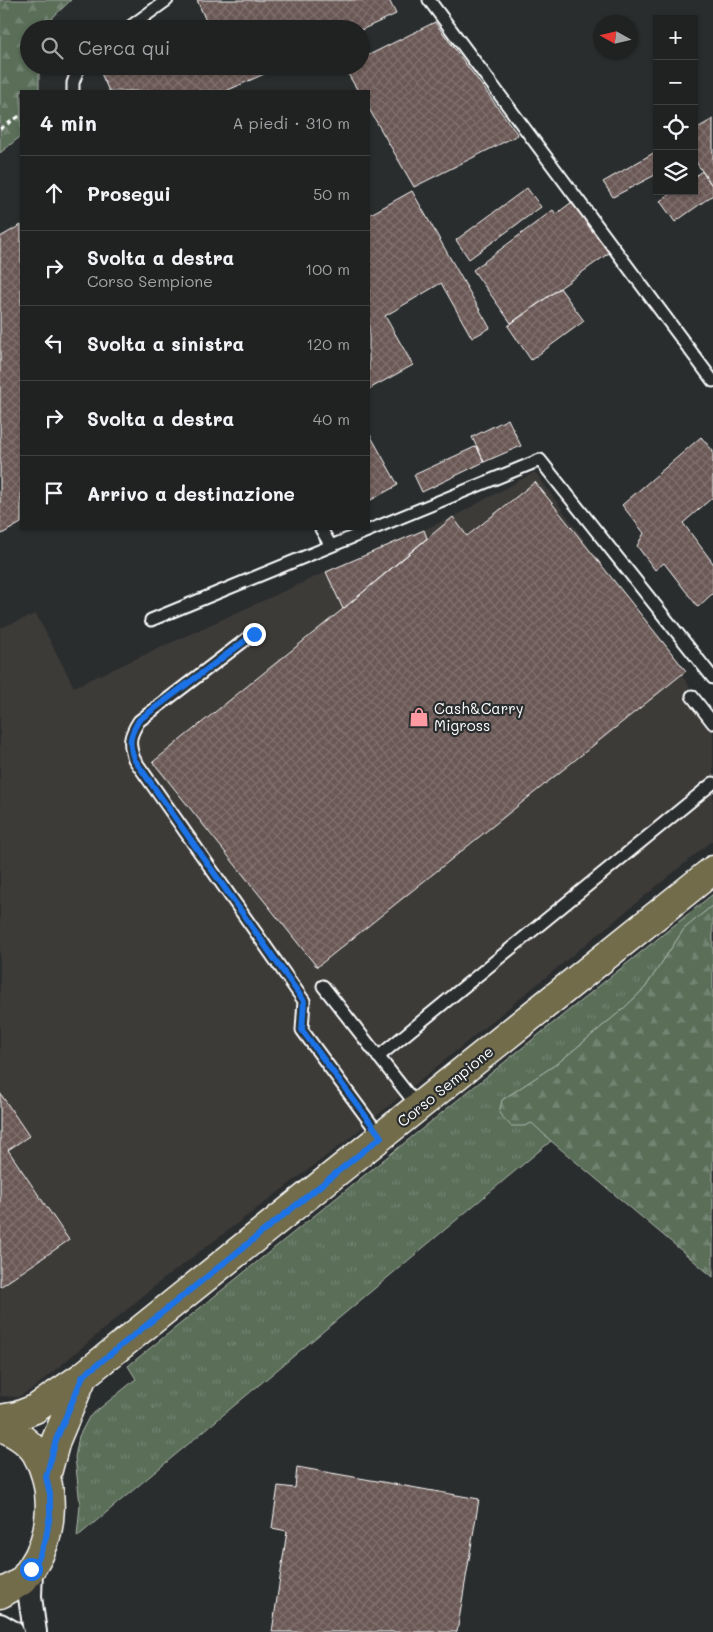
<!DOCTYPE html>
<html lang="it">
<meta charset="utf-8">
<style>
:root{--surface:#202222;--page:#282a2a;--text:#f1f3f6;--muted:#a2a4a5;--line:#3d3f40}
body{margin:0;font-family:Mali,sans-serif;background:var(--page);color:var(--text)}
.controls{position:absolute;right:15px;top:15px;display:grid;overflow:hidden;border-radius:0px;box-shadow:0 1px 4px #0004}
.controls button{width:45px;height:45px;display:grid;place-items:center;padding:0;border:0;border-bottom:1px solid var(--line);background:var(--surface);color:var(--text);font:25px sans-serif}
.compass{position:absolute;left:593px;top:15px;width:45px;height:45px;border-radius:50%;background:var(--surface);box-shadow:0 1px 4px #0004;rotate:278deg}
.stop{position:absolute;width:15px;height:15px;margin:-11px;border:4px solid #1a73e8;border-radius:50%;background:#fff}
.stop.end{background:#1a73e8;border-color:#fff;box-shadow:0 1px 5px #0008}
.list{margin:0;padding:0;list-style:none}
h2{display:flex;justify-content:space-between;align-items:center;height:65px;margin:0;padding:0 20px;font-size:21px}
h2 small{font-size:16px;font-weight:400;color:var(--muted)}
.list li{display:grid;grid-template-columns:32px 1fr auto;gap:15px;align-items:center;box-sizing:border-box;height:75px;padding:0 20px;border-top:1px solid var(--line)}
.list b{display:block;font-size:19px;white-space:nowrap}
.list p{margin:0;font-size:16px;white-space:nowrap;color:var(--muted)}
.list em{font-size:16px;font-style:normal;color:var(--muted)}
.icon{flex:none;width:28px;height:28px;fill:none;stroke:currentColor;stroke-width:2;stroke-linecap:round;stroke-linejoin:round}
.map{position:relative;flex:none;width:713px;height:1632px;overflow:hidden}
.search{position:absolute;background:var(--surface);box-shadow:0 1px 4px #0004;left:20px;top:20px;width:350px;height:55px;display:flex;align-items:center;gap:12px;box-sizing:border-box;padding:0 18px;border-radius:28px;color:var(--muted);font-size:19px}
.panel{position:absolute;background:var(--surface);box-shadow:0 1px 4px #0004;left:20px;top:90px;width:350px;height:440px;border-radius:0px}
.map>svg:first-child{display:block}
.built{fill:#3d3a39}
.grass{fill:url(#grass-tufts);stroke:#acb6ac}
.forest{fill:url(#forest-firs);stroke:#acb6ac}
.building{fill:url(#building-cross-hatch);stroke:#fff}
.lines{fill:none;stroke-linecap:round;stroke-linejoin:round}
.lane-casing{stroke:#fff;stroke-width:15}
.street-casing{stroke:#fff;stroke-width:26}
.primary-casing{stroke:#fff;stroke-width:31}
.path{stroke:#fff;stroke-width:3;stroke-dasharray:5 4;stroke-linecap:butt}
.lane{stroke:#2a2d2e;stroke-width:11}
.street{stroke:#2a2d2e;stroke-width:22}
.primary{stroke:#736c4b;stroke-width:28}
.route{stroke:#1a73e8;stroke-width:6}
.labels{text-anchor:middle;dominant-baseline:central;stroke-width:4.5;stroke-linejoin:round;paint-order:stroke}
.poi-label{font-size:15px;fill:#fff;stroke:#2a2d2e;text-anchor:start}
.street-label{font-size:15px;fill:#fff;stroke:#2a2d2e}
</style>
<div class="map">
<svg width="713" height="1632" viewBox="0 0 713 1632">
<defs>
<pattern id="grass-tufts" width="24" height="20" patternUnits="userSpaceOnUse" patternTransform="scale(1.25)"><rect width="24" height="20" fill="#5a6e59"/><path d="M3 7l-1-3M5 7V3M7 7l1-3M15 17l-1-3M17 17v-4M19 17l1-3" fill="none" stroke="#738472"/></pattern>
<pattern id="forest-firs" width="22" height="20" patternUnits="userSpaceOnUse" patternTransform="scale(1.25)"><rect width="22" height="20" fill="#5a6e59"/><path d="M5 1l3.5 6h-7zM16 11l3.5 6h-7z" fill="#738472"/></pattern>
<pattern id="building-cross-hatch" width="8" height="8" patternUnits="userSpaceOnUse" patternTransform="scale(1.25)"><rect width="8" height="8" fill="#6a5854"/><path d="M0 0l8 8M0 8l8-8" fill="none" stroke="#80716e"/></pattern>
</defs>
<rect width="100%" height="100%" fill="#2a2d2e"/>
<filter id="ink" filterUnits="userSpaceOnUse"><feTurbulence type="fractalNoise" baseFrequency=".02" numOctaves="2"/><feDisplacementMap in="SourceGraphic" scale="10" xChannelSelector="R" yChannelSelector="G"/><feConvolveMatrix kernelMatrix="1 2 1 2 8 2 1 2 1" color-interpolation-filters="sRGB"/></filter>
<g filter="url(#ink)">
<path class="built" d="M535,472l178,247v121l-367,301 -189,143 -123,104 -16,9 -18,-1v-768l36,-14 38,73 252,-115 127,-55z"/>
<path class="grass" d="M713,894v11l-29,24 -39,59 -23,22 -64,53 -56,37 22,26 8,-4 19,19 -474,396 3,-32 -5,-48 4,-21 10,-19 47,-38 -8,-13z"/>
<path class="forest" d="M0,0h71l-18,17 -8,12h-16v37h10v25h-18v45l-21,17z
M713,905v372l-162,-136 -19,-18 -8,3h-13l-12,-13 3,-13 56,-37 64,-53 23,-22 39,-59z"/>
<path class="building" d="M197,0h192l7,14 -35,16v-1h-173l18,-8z
M435,22l83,113 -104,52 -45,-78v-18h-11l-14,-24 17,-1v-7z
M106,66h176l-56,25h-117l-10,-22z
M713,119v68l-19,-28v-29z
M657,151v23l-44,23 -10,-15z
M702,171l11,16v8l-38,27 -15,-21 14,-10h20v-14z
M527,188l14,19 -72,52 -13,-19z
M412,191l78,137 -18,10 -31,-55 -56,33 28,49 -44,24v-174z
M572,202l37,51 -98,70 -38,-53 80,-60 3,4z
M21,225v298l-21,12v-298z
M560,288l24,33 -53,39 -23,-34z
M508,419l13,27 -37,16 -12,-25z
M369,433l29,52 -29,16z
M701,437l12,14v46l-30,26 30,40v30l-15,14 -34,-44 -9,7 -18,-24 7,-13 -22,-28z
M477,446l7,16 -62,30 -8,-17z
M535,482l151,189 -369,296 -164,-205 190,-153 110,-92 14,19z
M424,530l3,8 -84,71 -17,-37z
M0,1093l29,43 -21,14 61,90 -69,47z
M297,1467l182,32 -22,133h-185l15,-101 -15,-3 6,-42 17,2z"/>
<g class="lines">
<defs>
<path id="lane" d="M429,0l284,381
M127,29l40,-29
M73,91v-8l6,-17
M321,529l10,17
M151,620l389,-160 173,218
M253,634l-114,87c-9,14 -11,21 -5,38l170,242 -2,29 79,107
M692,696l21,27
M323,986l95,121
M378,1057l335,-274"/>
<path id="street" d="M31,1569l-1,28 5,35
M0,1625l12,7"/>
<path id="primary" d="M0,1419l17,-3 18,-7 48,-33 630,-506
M0,1426c13,6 28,14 36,27 20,34 18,82 -4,114 -3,4 -6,9 -9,13 -6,5 -16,10 -23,14
M46,1477l10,-37 27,-64"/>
</defs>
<use href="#lane" class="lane-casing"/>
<use href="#street" class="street-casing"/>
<use href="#primary" class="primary-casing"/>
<path class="path" d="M0,129l21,-14"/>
<use href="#lane" class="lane"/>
<use href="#street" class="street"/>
<use href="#primary" class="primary"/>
</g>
</g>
<g class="lines" filter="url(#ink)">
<path class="route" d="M31,1569l8,-12 7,-19 4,-23v-21l-4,-17 10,-37 27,-64 298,-239 -79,-107 2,-29 -170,-242c-6,-17 -4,-24 5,-39l115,-86"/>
</g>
<defs>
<symbol id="shop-bare" viewBox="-9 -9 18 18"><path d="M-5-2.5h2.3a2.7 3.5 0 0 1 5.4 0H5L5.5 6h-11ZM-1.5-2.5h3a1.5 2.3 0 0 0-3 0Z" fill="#ff9aa2" stroke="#2a2d2e" stroke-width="2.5" paint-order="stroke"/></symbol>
</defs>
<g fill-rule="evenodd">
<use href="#shop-bare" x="405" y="703" width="28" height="28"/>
</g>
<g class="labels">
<g class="poi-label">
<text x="434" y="708">Cash&amp;Carry<tspan x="434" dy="17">Migross</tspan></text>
</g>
<g class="street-label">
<text transform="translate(445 1086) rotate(-39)">Corso Sempione</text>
</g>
</g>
</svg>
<div class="controls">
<button>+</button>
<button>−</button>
<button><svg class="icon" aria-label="locate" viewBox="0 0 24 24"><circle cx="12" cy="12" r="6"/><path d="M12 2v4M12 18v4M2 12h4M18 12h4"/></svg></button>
<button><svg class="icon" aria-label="layers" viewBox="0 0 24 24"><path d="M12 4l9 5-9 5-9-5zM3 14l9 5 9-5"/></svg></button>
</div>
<svg class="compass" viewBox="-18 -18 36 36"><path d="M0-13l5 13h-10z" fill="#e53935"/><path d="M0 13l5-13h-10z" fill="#a2a4a5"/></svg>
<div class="stop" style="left:31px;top:1569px"></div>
<div class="stop end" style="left:254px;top:634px"></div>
<div class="search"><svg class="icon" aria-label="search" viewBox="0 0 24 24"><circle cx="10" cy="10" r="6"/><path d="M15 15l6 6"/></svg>Cerca qui</div>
<section class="panel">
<h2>4 min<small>A piedi · 310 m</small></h2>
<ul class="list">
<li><svg class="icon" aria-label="ahead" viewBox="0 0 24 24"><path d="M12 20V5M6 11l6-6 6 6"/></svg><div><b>Prosegui</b></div><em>50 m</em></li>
<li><svg class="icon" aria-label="right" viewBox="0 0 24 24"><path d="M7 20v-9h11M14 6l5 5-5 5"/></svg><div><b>Svolta a destra</b><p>Corso Sempione</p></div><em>100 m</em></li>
<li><svg class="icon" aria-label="left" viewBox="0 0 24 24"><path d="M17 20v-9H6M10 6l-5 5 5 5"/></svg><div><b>Svolta a sinistra</b></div><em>120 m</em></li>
<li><svg class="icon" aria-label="right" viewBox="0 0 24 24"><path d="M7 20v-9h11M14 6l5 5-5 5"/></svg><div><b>Svolta a destra</b></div><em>40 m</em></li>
<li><svg class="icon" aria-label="arrive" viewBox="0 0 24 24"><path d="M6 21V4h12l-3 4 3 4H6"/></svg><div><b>Arrivo a destinazione</b></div></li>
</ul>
</section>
</div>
